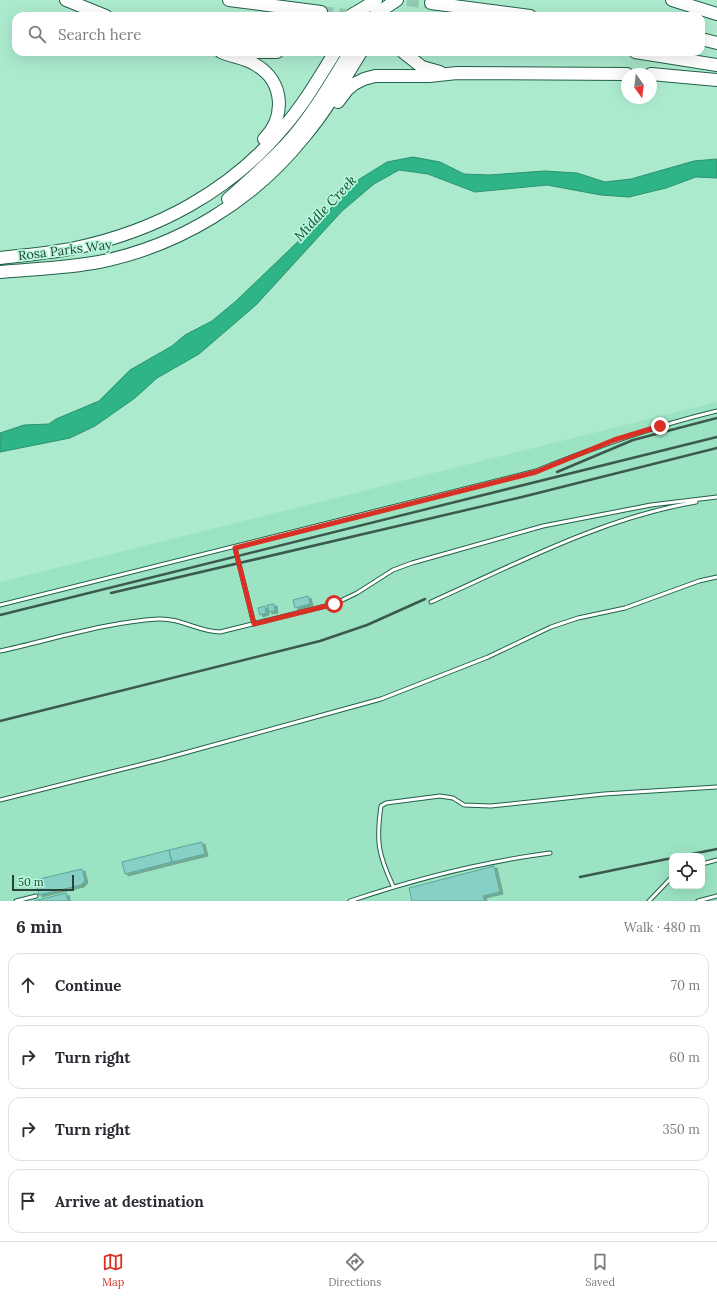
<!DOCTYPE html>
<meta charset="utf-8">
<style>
:root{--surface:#fff;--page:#f7f7f7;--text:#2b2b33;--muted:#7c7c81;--line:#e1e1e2;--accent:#d93025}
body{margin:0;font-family:Lora,serif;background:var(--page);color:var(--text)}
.controls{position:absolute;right:12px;bottom:12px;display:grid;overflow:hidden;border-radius:8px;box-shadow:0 4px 16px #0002}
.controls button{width:36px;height:36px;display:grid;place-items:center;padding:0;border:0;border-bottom:1px solid var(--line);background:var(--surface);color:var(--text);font:20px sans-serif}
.compass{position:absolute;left:621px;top:68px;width:36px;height:36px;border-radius:50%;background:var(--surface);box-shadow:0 4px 16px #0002;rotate:166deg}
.scale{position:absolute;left:12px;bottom:10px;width:62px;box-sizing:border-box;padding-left:4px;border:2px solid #294338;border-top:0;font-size:11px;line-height:14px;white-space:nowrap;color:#294338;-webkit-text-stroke:3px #b8f8db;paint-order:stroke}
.stop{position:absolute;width:12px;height:12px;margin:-9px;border:3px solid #d93025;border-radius:50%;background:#fff}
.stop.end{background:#d93025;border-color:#fff;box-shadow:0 1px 4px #0008}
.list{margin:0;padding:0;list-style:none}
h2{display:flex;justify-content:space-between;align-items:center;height:52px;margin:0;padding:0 16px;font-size:17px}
h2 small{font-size:13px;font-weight:400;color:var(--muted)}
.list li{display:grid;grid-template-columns:26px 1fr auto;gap:12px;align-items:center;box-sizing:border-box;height:64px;margin:0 8px 8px;padding:0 8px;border:1px solid var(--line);border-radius:12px}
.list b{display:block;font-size:15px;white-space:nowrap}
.list em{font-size:13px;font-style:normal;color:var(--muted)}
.icon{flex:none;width:22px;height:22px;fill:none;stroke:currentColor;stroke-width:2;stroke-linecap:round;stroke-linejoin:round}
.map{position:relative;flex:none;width:717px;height:901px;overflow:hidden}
.search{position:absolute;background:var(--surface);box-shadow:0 4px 16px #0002;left:12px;right:12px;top:12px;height:44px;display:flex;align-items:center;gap:10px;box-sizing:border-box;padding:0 14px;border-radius:12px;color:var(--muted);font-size:15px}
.sheet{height:340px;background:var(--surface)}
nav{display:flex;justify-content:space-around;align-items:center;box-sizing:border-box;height:56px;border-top:1px solid var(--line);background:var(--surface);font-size:11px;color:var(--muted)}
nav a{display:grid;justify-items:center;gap:2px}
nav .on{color:var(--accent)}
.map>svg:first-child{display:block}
.built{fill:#9be3c3;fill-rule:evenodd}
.water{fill:#2eb487;stroke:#2c926f}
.building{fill:#86d0c6;stroke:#5ba49a;filter:url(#shadow)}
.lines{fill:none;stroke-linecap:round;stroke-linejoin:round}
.highway-tunnel{stroke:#92c9b0;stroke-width:12;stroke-dasharray:12 6;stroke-linecap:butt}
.lane-casing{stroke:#226049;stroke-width:5}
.highway-casing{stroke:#226049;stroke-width:14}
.lane{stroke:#fff;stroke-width:3}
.highway{stroke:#fff;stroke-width:12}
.rail{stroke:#3b594c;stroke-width:2.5}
.highway-bridge-casing{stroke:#226049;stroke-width:14;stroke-linecap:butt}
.highway-bridge{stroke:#fff;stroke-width:12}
.route{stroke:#d93025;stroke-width:5}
.labels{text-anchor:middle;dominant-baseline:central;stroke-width:3.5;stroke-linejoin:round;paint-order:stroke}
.street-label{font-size:13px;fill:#294338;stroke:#b8f8db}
.water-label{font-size:14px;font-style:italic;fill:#174b38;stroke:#b8f8db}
</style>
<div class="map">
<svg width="717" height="901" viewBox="0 0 717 901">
<defs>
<filter id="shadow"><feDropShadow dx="3" dy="2" stdDeviation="0" flood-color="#0004"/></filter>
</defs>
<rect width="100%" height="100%" fill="#aceace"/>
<path class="built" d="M717,402v499h-717v-319zM672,856h30v30h-30z"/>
<path class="water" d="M413,157l27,5 24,12 25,1 55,-4 33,2 28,9 26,-3 63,-18 23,-2v19l-21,-1 -30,11 -37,9 -28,-2 -54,-10 -72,7 -47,-18 -29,-4 -25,14 -32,27 -86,94 -57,49 -42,24 -22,20 -40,28 -25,12 -70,14v-19l24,-8 25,-1 7,-5 43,-18 31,-31 42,-24 13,-11 27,-14 24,-20 74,-71 48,-50 29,-18z"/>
<path class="building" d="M308,596l2,8 -15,4 -2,-8z
M274,604l1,7 -6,1 -2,-7z
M265,606l1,7 -6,2 -2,-7z
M202,842l3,12 -33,8 -3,-12z
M169,850l3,12 -47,12 -3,-12z
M494,866l6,26 -17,4 2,5h-73l-3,-13z
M82,869l3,12 -4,4 -42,10 -4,-15z
M66,893l2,8h-34z"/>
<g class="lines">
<path class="highway-tunnel" d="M407,0l24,3
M321,12l32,4"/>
<defs>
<path id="lane" d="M235,548l19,76
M431,602c85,-38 171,-84 265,-100
M0,605l536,-134c59,-24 119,-45 181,-60
M0,651c51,-11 106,-29 158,-32 23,-1 41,13 62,13l114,-28 23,-11 36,-23 19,-7 131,-37 108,-21 66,-8
M0,800l159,-40 222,-61 107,-42 63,-30 27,-9 47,-10 74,-27 18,-4
M702,864l15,-4
M393,886c-15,-32 -17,-45 -12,-80l5,-3 54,-7 13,2 11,7 27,1 113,-12 113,-7
M16,901l20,-5
M350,901c65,-22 132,-39 200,-48
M649,901l23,-24
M698,901l19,-5"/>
<path id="highway" d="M66,0l40,16
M229,0l92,12
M672,0l45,14
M431,3l99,13
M361,14l6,-8 9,-6
M373,16l24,-16
M701,39l16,4
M221,52c11,5 25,6 35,13 28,16 30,52 8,74
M244,52h33
M403,52l19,15 18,5
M635,52l82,13
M651,74l66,6
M338,102l9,-12 7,-6 10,-5 11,-3h54l28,-3 170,1
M228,199c22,-20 45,-39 64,-61 23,-27 40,-57 58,-86
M0,258c25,-3 51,-5 75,-10 81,-17 156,-57 209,-121 20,-23 35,-49 51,-75
M0,272c33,-3 67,-4 99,-10 80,-16 154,-61 205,-125 22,-26 39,-56 57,-85"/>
</defs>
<use href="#lane" class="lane-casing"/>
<use href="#highway" class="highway-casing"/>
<use href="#lane" class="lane"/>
<use href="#highway" class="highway"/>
<path class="rail" d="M557,472l76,-32 84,-22
M111,593l411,-96 195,-49
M0,615l717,-178
M0,721l320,-80 47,-16 58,-26
M682,856l35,-7
M580,877l92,-19"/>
<defs>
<path id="highway-bridge" d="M350,16l17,-10"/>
</defs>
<use href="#highway-bridge" class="highway-bridge-casing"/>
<use href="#highway-bridge" class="highway-bridge"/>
</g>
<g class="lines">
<path class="route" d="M334,604l-80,20 -19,-76 301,-76 78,-32 46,-14"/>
</g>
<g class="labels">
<g class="street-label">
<text transform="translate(65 250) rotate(-7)">Rosa Parks Way</text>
</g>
<g class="water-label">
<text transform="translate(325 208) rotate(-47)">Middle Creek</text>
</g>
</g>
</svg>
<div class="controls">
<button><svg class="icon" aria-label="locate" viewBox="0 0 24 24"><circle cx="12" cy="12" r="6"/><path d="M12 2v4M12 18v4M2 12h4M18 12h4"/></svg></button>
</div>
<svg class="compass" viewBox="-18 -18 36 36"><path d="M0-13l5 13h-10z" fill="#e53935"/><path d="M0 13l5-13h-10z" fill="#7c7c81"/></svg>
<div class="scale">50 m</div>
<div class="stop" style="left:334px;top:604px"></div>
<div class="stop end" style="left:660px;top:426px"></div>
<div class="search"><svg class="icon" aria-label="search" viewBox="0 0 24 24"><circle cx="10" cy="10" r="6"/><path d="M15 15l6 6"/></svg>Search here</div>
</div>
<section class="sheet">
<h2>6 min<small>Walk · 480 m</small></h2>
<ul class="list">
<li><svg class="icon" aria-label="ahead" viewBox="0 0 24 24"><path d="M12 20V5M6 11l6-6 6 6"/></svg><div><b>Continue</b></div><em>70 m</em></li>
<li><svg class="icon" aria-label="right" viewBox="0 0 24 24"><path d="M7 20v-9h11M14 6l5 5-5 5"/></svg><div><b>Turn right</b></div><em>60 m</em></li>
<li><svg class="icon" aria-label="right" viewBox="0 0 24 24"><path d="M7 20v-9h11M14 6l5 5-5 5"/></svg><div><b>Turn right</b></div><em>350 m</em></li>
<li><svg class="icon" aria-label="arrive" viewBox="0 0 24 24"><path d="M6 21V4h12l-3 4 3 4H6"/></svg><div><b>Arrive at destination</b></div></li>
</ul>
</section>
<nav>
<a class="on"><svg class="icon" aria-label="map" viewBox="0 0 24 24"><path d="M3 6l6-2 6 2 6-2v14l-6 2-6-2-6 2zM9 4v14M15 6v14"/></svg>Map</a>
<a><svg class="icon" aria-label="directions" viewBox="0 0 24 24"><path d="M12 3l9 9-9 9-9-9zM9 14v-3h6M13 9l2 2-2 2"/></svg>Directions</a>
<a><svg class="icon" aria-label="saved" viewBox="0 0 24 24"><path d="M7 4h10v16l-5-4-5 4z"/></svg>Saved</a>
</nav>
